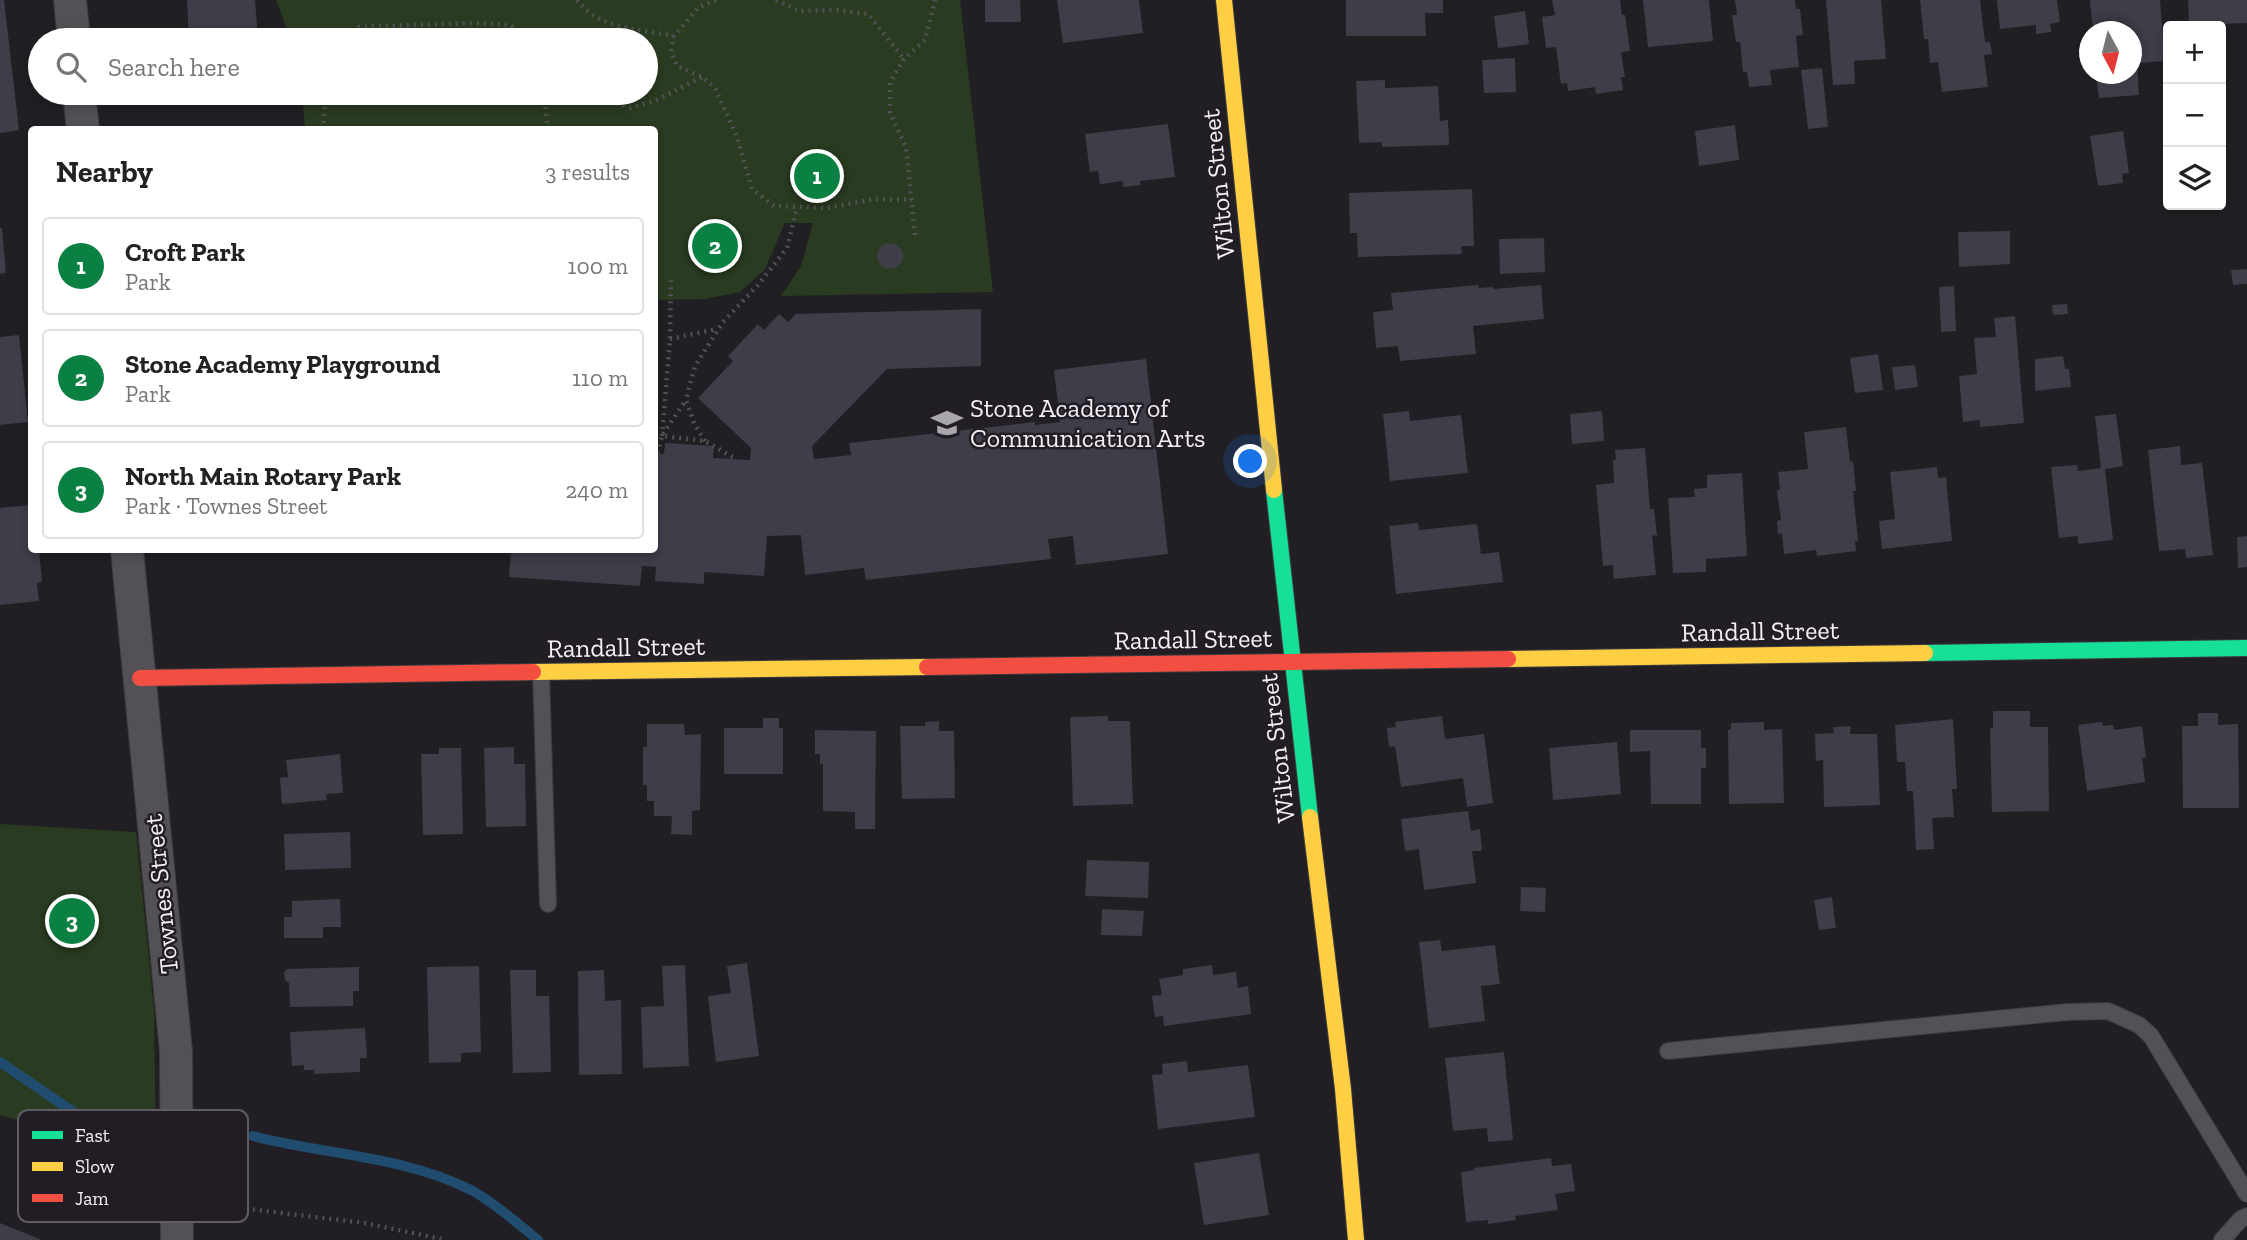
<!DOCTYPE html>
<meta charset="utf-8">
<style>
:root{--surface:#fff;--page:#f6f6f6;--text:#222;--muted:#767676;--line:#e0e0e0;--accent:#0b8043}
body{margin:0;font-family:"Zilla Slab",serif;background:var(--page);color:var(--text)}
.controls{position:absolute;right:21px;top:21px;display:grid;overflow:hidden;border-radius:7px;box-shadow:0 4px 10px #0003}
.controls button{width:63px;height:63px;display:grid;place-items:center;padding:0;border:0;border-bottom:2px solid var(--line);background:var(--surface);color:var(--text);font:35px sans-serif}
.compass{position:absolute;left:2079px;top:21px;width:63px;height:63px;border-radius:50%;background:var(--surface);box-shadow:0 4px 10px #0003;rotate:173deg}
.you{position:absolute;left:1251px;top:462px;width:24px;height:24px;margin:-18px;border:5px solid #fff;border-radius:50%;background:#1a73e8;box-shadow:0 0 0 10px #1a73e833}
.badge{display:grid;place-items:center;width:46px;height:46px;border-radius:50%;background:var(--accent);color:#fff;font-size:23px;font-weight:700}
.pin{position:absolute;translate:-50% -50%;border:4px solid #fff;box-shadow:0 2px 7px #0006}
.list{margin:0;padding:0;list-style:none}
h2{display:flex;justify-content:space-between;align-items:center;height:91px;margin:0;padding:0 28px;font-size:30px}
h2 small{font-size:23px;font-weight:400;color:var(--muted)}
.list li{display:grid;grid-template-columns:46px 1fr auto;gap:21px;align-items:center;box-sizing:border-box;height:98px;margin:0 14px 14px;padding:0 14px;border:2px solid var(--line);border-radius:7px}
.list b{display:block;font-size:26px;white-space:nowrap}
.list p{margin:0;font-size:23px;white-space:nowrap;color:var(--muted)}
.list em{font-size:23px;font-style:normal;color:var(--muted)}
.icon{flex:none;width:38px;height:38px;fill:none;stroke:currentColor;stroke-width:2;stroke-linecap:round;stroke-linejoin:round}
.map{position:relative;flex:none;width:2247px;height:1240px;overflow:hidden}
.search{position:absolute;background:var(--surface);box-shadow:0 4px 10px #0003;left:28px;top:28px;width:630px;height:77px;display:flex;align-items:center;gap:18px;box-sizing:border-box;padding:0 24px;border-radius:38px;color:var(--muted);font-size:26px}
.panel{position:absolute;background:var(--surface);box-shadow:0 4px 10px #0003;left:28px;top:126px;width:630px;height:427px;border-radius:7px}
.map>svg:first-child{display:block}
.green{fill:#293b20}
.lines{fill:none;stroke-linecap:round;stroke-linejoin:round}
.stream{stroke:#204c70;stroke-width:10}
.building{fill:#3e3d48}
.lane-casing{stroke:#3d3b3e;stroke-width:18}
.street-casing{stroke:#3d3b3e;stroke-width:34}
.fast-casing{stroke:#3d3b3e;stroke-width:18}
.slow-casing{stroke:#3d3b3e;stroke-width:18}
.jam-casing{stroke:#3d3b3e;stroke-width:18}
.path{stroke:#535154;stroke-width:4.5;stroke-dasharray:2 5;stroke-linecap:butt}
.lane{stroke:#535155;stroke-width:16}
.street{stroke:#535155;stroke-width:32}
.fast{stroke:#16e098;stroke-width:16}
.slow{stroke:#ffcf43;stroke-width:16}
.jam{stroke:#f24e42;stroke-width:16}
.labels{text-anchor:middle;dominant-baseline:central;stroke-width:5;stroke-linejoin:round;paint-order:stroke}
.street-label{font-size:26px;fill:#f2eff5;stroke:#221d25}
.poi-label{font-size:26px;fill:#f2eff5;stroke:#221d25;text-anchor:start}
.key{fill:#221d25;stroke:#605c63;stroke-width:2}
.key-label{font-size:19px;fill:#f2eff5}
</style>
<div class="map">
<svg width="2247" height="1240" viewBox="0 0 2247 1240">
<rect width="100%" height="100%" fill="#211f23"/>
<path class="green" d="M276,0h684l33,292 -212,4 20,-30 12,-43h-28l-20,46 -25,23 -35,7 -50,1 -1,-170 -349,-1 -3,-36h344v-53h-355z
M0,824l136,8 18,177 2,149 -156,-43z"/>
<g class="lines">
<path class="stream" d="M0,1062l88,60 22,3
M253,1136c73,19 152,20 220,55 23,13 44,32 65,49"/>
</g>
<path class="building" d="M0,0h4l15,130 -19,3z
M187,0h68l3,40h-69z
M985,0h35l1,22h-36z
M1057,0h82l4,33 -80,10z
M1346,0h97v13h-18l1,23h-80z
M1552,0h68l2,15h3l5,36 -9,1 4,25h-4l2,13 -27,4 -1,-7 -27,4 -1,-8 -6,1 -5,-37 -10,1 -4,-31 13,-2z
M1643,0h66l4,41 -65,6z
M1735,0h60l1,9h4l3,26 -7,1 3,31 -29,3 2,15 -23,2 -2,-15h-4l-3,-30h-4l-4,-27h5z
M1826,0h55l5,59 -32,2 1,23 -22,1z
M1920,0h60l5,42h5l2,12 -8,1 4,32 -46,5 -4,-30 -8,1 -2,-24h-4z
M1997,0h60l3,22 -10,2 1,8 -15,2v-9l-36,4z
M2090,0h70l5,61 -28,2 2,32 -40,3 -3,-24h36v-42h-39z
M2188,0h59v23l-58,2z
M1525,11l4,33 -31,4 -4,-32z
M1515,58l1,34 -32,1 -2,-33z
M1822,68l6,59 -20,2 -7,-59z
M1385,80v8l53,-2 2,35 8,-1 1,25 -67,2v-5l-23,1 -3,-62z
M1168,124l7,53 -35,4 1,4 -18,2v-6l-23,3 -2,-13 -8,1 -5,-38z
M1735,125l4,35 -40,6 -4,-35z
M2123,131l6,42 -7,1 1,9 -25,3 -8,-50z
M1472,189l2,57h-13l1,8 -104,3 -1,-24h-7l-1,-40z
M0,228h2l4,45 -6,1z
M2010,231v33l-51,3 -1,-35z
M1544,238l1,34 -45,2 -1,-35z
M877 256a13 13 0 1 1 26 0a13 13 0 1 1-26 0Z
M2247,269v15l-14,1 -2,-15z
M1478,285l1,3 14,-1 1,2 47,-4 3,34 -71,7 3,28 -76,7 -2,-15 -22,2 -3,-36 20,-2 -2,-17z
M1954,286l2,45 -15,1 -2,-45z
M2067,304l1,10 -15,1 -1,-10z
M981,309v57l-94,3 -75,77 2,13 37,-4 -2,-12 186,-21v3l25,-3 -6,-52 92,-11 22,195 -92,11 -3,-29 -25,3 3,20 -185,21 -2,-12 -59,7 -4,-40 -34,1 -3,40 -60,-4v12l-49,-3 1,-14 -14,-1 -2,20 -131,-9 2,-27h143v-97l10,1 1,-11 49,3 -1,12 37,2 1,-12 -53,-50 35,-37 -5,-5 30,-32 6,6 15,-16 9,8 8,-8z
M2015,316l9,107 -44,4v-7l-17,2 -4,-46 18,-2 -3,-36 22,-1 -2,-19z
M19,335l9,87 -28,3v-88z
M1878,354l5,36 -28,3 -5,-35z
M2063,356l2,13h4l2,18 -36,4v-32z
M1915,365l3,22 -23,3 -3,-23z
M1409,411l1,10 51,-6 7,58 -78,8 -7,-67z
M1602,411l2,30 -32,3 -2,-30z
M2116,414l7,52 -18,3 8,71 -35,4v-8l-19,2 -8,-71 26,-2 1,6 23,-3 -6,-52z
M1846,427l4,35 3,-1 3,30h-3l5,50h-3l1,10 -39,5 -1,-6 -32,4 -2,-21 -4,1 -1,-13 4,-1 -4,-30h3l-2,-18 30,-3 -4,-37z
M2180,446l1,19 21,-2 11,92 -27,3 -1,-9 -26,2 -11,-101z
M1645,448l5,61h4l3,27 -5,-1 4,40 -42,4 -1,-14 -10,1 -7,-81 18,-2 -1,-23h3l-1,-10z
M1937,467l1,11 8,-1 6,64 -70,8 -3,-28 16,-2 -5,-47z
M1742,473l5,83 -41,3v13l-33,1 -5,-75 27,-1 -1,-8 13,-1v-13z
M30,505l2,45h7l3,32 -5,1 2,18 -39,4v-97z
M1418,523l1,7 58,-6 4,30 18,-2 4,30 -107,12 -7,-68z
M2247,536v31l-9,1 -1,-31z
M1993,711h37v16h18l1,84 -57,1 -2,-84h3z
M2198,713h20v12l20,-1 1,84h-56l-1,-82h16z
M1108,716v5h22l3,83 -60,2 -3,-89z
M1442,716l3,23 39,-5 9,69 -26,4 -4,-29 -62,9 -6,-41 -6,1 -2,-19 9,-1 -1,-5z
M763,718h16v10h4v46h-59v-46h39z
M1953,719l4,70h-5l2,28 -22,1 2,31 -18,1 -3,-59h-6l-2,-29h-8l-2,-37z
M939,721v10h15l1,67 -53,1 -2,-73h25v-4z
M1764,722v8l18,-1 2,74 -55,1 -1,-74h3v-7z
M2102,722l1,4 10,-1 1,5 28,-4 4,32h-4l3,24 -58,9 -9,-66z
M647,724h37l1,11 16,-1 -1,76 -8,1v24l-21,-1 1,-18h-18v-15h-7v-16h-4v-38h4z
M1851,726l-1,8h27l3,71 -56,2 -1,-47 -7,1 -1,-27 19,-1 -1,-6z
M815,730l61,1 -1,98h-20v-17l-32,-1v-47h-3v-10h-5z
M1630,730h71v18h5v20h-5v36h-50l-1,-53 -20,1z
M1617,742l4,52 -68,6 -4,-52z
M514,747v17h11l1,62 -40,1 -2,-79z
M439,748h22l2,86 -40,1 -2,-81h18z
M340,754l3,39 -17,1 1,6 -45,4 -2,-26 8,-1 -2,-17z
M1468,811l3,20 9,-2 2,22h-10l4,32 -52,7 -5,-41 -14,2 -4,-32z
M350,832l1,36 -66,2 -1,-36z
M1087,860l62,2 -1,36 -63,-2z
M1521,887l25,1 -1,24 -25,-1z
M1832,897l4,31 -17,2 -5,-30z
M340,899l1,28h-18v11h-39v-21h8v-16z
M1102,909l42,2 -2,25 -41,-1z
M1440,940l2,11 53,-6 5,39 -19,2 4,35 -56,7 -10,-86z
M747,963l12,93 -43,6 -8,-66 23,-3 -4,-27z
M685,965l4,101 -46,2 -2,-61 23,-1 -2,-40z
M1212,965l1,10 23,-3 2,16 10,-2 3,28 -87,12 -1,-10 -8,1 -3,-21 10,-1 -3,-16 24,-4v-6z
M479,966l2,86 -20,1v9l-32,1 -2,-96z
M359,967v24h-6v15l-63,1 -1,-24 -4,-3 -1,-8 3,-3z
M510,970h26v26h13l2,76 -38,1z
M604,970l1,31 16,-1 1,74 -43,1 -1,-104z
M365,1028l2,30h-7v14l-46,2v-4h-10v-5l-12,1 -2,-34z
M1504,1052l9,88 -25,2 -1,-14 -34,3 -8,-73z
M1187,1061l1,11 60,-7 7,52 -97,12 -6,-54 11,-1 -1,-10z
M1259,1153l10,62 -65,10 -10,-62z
M1551,1158l1,8 19,-2 4,27 -20,3 3,16 -43,6 1,4 -28,4v-4l-22,2 -5,-50 13,-2v-2z
M0,1223l42,17h-42z"/>
<g class="lines">
<defs>
<path id="lane" d="M541,672l7,232
M1668,1051l400,-39 40,-1 31,14 12,11 96,158
M2222,1240l19,-21 6,-3"/>
<path id="street" d="M70,0l4,40
M79,93l4,37
M127,550l49,501 1,189"/>
<path id="fast" d="M1274,490l36,327
M1925,653l322,-5"/>
<path id="slow" d="M1224,0l50,490
M1508,659l417,-6
M533,672l394,-5
M1310,817l33,272 13,151"/>
<path id="jam" d="M927,667l581,-8
M140,678l393,-6"/>
</defs>
<use href="#lane" class="lane-casing"/>
<use href="#street" class="street-casing"/>
<use href="#fast" class="fast-casing"/>
<use href="#slow" class="slow-casing"/>
<use href="#jam" class="jam-casing"/>
<path class="path" d="M577,0c23,30 63,29 97,36
M716,0l-17,7 -25,29 -3,15 6,15 25,11 13,11 22,49 15,52 22,17 52,2 49,-9 37,1
M776,0l23,11 37,-1 32,4 36,45
M341,40l18,-13 113,-4 38,2 20,15
M544,93l4,37
M590,93l40,15 27,-8 45,-23
M323,130l3,-37
M915,235l-9,-88 -16,-34v-31l14,-23 21,-19 10,-40
M670,339l47,-10
M663,434l23,-34
M662,436l8,-97 1,-62
M705,441l-11,-18 -8,-23 9,-34 28,-44 35,-37 29,-37 10,-41
M657,453l5,-17 43,5 31,18
M232,1207l133,16 81,17"/>
<use href="#lane" class="lane"/>
<use href="#street" class="street"/>
<use href="#fast" class="fast"/>
<use href="#slow" class="slow"/>
<use href="#jam" class="jam"/>
</g>
<defs>
<symbol id="school-bare" viewBox="-9 -9 18 18"><path d="M0-5L7-2L0 1L-7-2ZM-4 1L0 2.5L4 1V4Q0 6-4 4Z" fill="#a9a6ac" stroke="#221d25" stroke-width="2.5" paint-order="stroke"/></symbol>
</defs>
<g fill-rule="evenodd">
<use href="#school-bare" x="925" y="401" width="44" height="44"/>
</g>
<g class="labels">
<g class="street-label">
<text transform="translate(1218 184) rotate(-96)">Wilton Street</text>
<text transform="translate(1760 631) rotate(-1)">Randall Street</text>
<text transform="translate(1193 639) rotate(-1)">Randall Street</text>
<text transform="translate(626 647) rotate(-1)">Randall Street</text>
<text transform="translate(1277 748) rotate(-97)">Wilton Street</text>
<text transform="translate(161 894) rotate(-96)">Townes Street</text>
</g>
<g class="poi-label">
<text x="970" y="408">Stone Academy of<tspan x="970" dy="30">Communication Arts</tspan></text>
</g>
</g>
<rect x="18" y="1110" width="230" height="112" rx="10" class="key"/>
<rect x="32" y="1131" width="31" height="8" fill="#16e098"/>
<rect x="32" y="1162" width="31" height="9" fill="#ffcf43"/>
<rect x="32" y="1194" width="31" height="8" fill="#f24e42"/>
<g class="key-label">
<text x="75" y="1142">Fast</text>
<text x="75" y="1173">Slow</text>
<text x="75" y="1205">Jam</text>
</g>
</svg>
<div class="controls">
<button>+</button>
<button>−</button>
<button><svg class="icon" aria-label="layers" viewBox="0 0 24 24"><path d="M12 4l9 5-9 5-9-5zM3 14l9 5 9-5"/></svg></button>
</div>
<svg class="compass" viewBox="-18 -18 36 36"><path d="M0-13l5 13h-10z" fill="#e53935"/><path d="M0 13l5-13h-10z" fill="#767676"/></svg>
<div class="you"></div>
<div class="pin badge" style="left:817px;top:176px">1</div>
<div class="pin badge" style="left:715px;top:246px">2</div>
<div class="pin badge" style="left:72px;top:921px">3</div>
<div class="search"><svg class="icon" aria-label="search" viewBox="0 0 24 24"><circle cx="10" cy="10" r="6"/><path d="M15 15l6 6"/></svg>Search here</div>
<section class="panel">
<h2>Nearby<small>3 results</small></h2>
<ul class="list">
<li><span class="badge">1</span><div><b>Croft Park</b><p>Park</p></div><em>100 m</em></li>
<li><span class="badge">2</span><div><b>Stone Academy Playground</b><p>Park</p></div><em>110 m</em></li>
<li><span class="badge">3</span><div><b>North Main Rotary Park</b><p>Park · Townes Street</p></div><em>240 m</em></li>
</ul>
</section>
</div>
